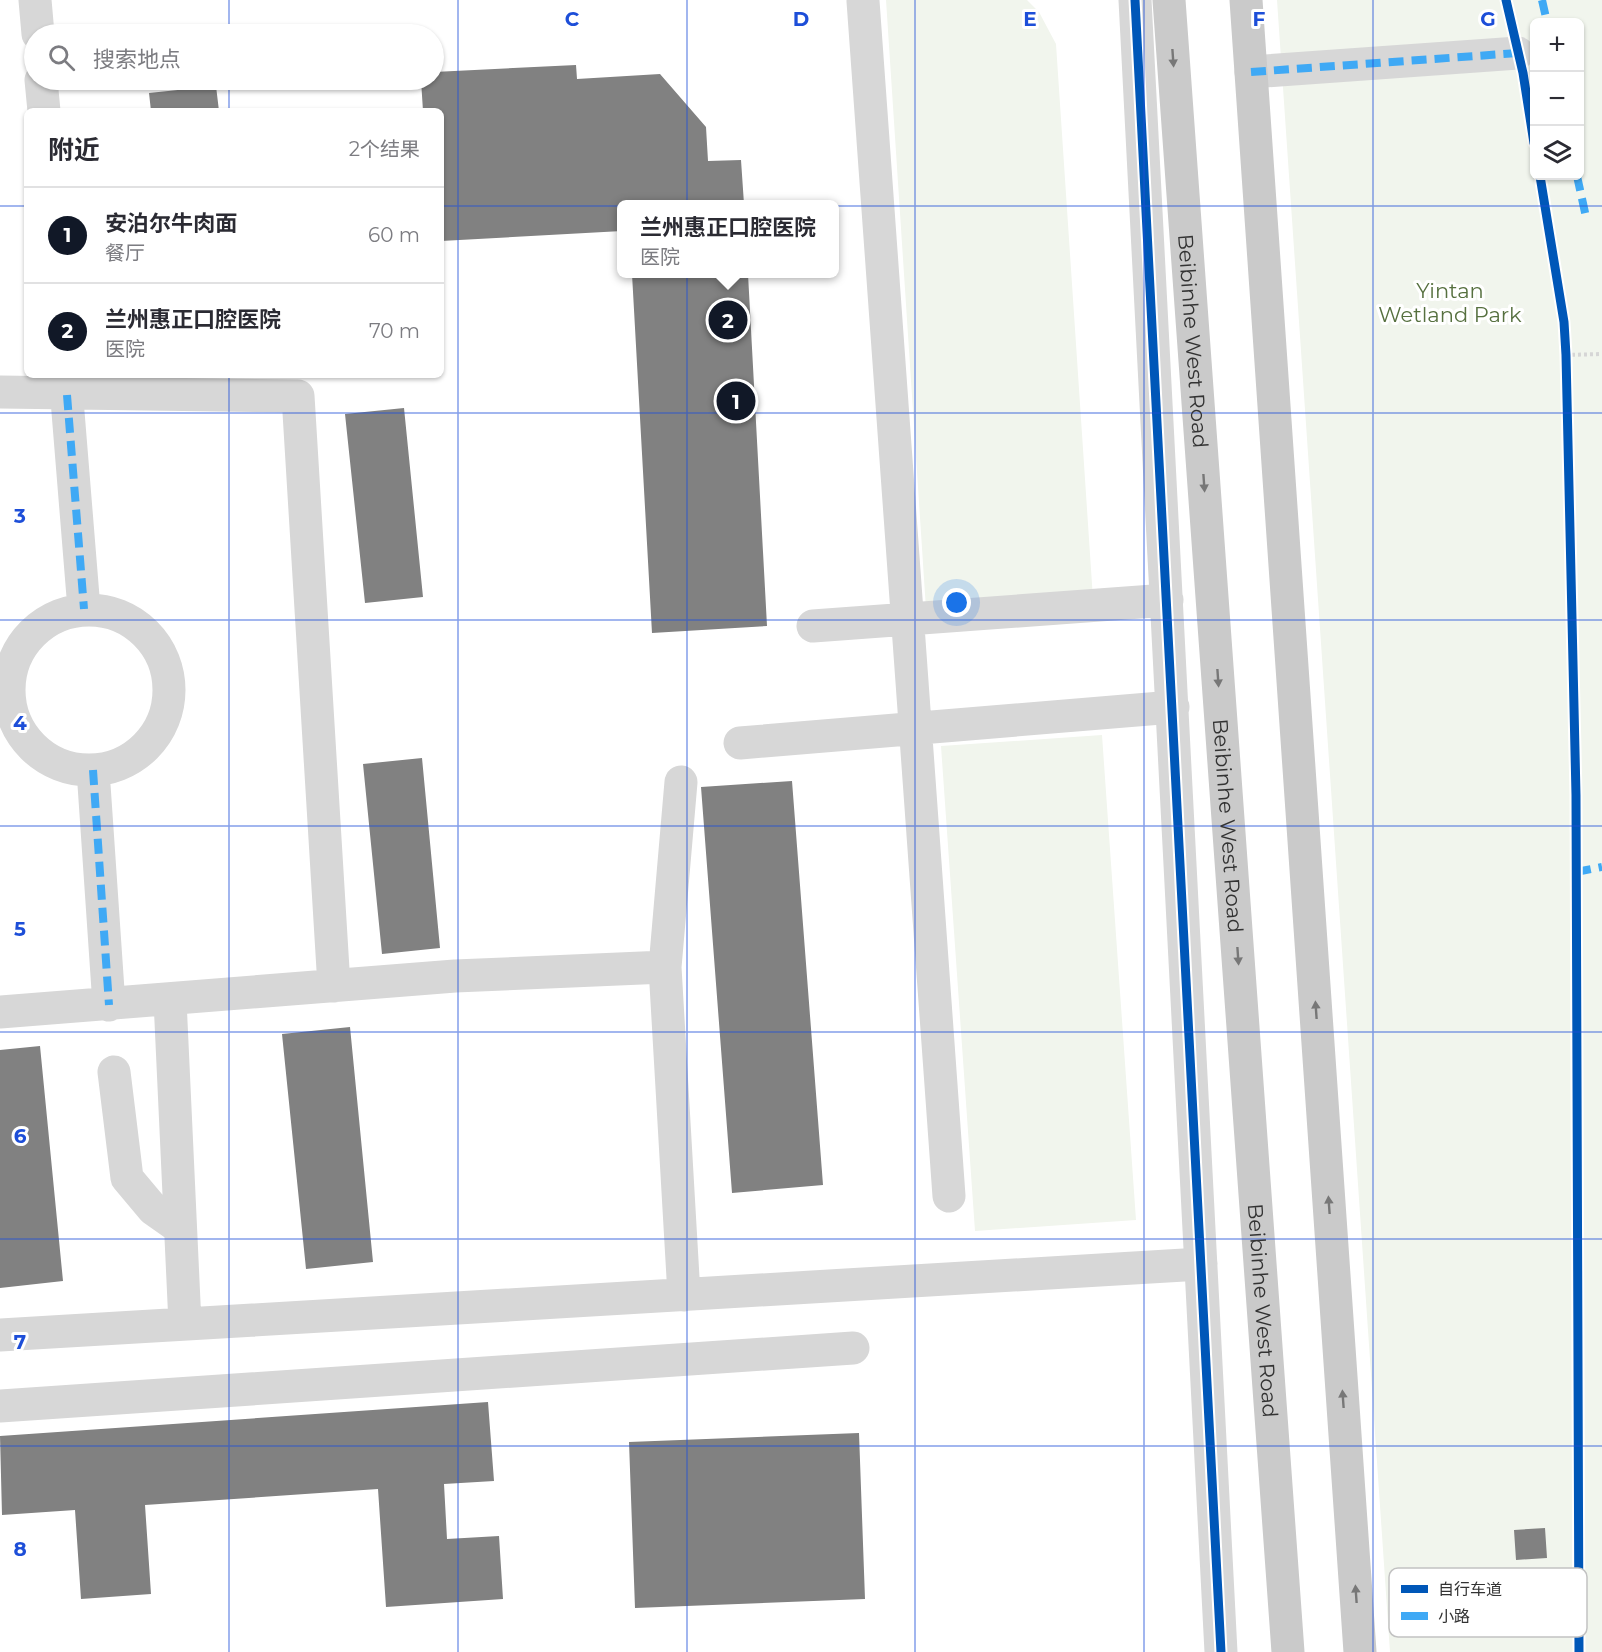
<!DOCTYPE html>
<html lang="zh">
<meta charset="utf-8">
<style>
:root{--surface:#fff;--page:#f2f2f3;--text:#2b2b33;--muted:#7c7c81;--line:#e1e1e2;--accent:#111827}
body{margin:0;font-family:Montserrat,"Noto Sans SC",sans-serif;background:var(--page);color:var(--text)}
.controls{position:absolute;right:18px;top:18px;display:grid;overflow:hidden;border-radius:9px;box-shadow:0 2px 4px #0004}
.controls button{width:54px;height:54px;display:grid;place-items:center;padding:0;border:0;border-bottom:2px solid var(--line);background:var(--surface);color:var(--text);font:30px sans-serif}
.you{position:absolute;left:957px;top:603px;width:21px;height:21px;margin:-15px;border:4px solid #fff;border-radius:50%;background:#1a73e8;box-shadow:0 0 0 9px #1a73e833}
.badge{display:grid;place-items:center;width:39px;height:39px;border-radius:50%;background:var(--accent);color:#fff;font-size:20px;font-weight:700}
.pin{position:absolute;translate:-50% -50%;border:3px solid #fff;box-shadow:0 2px 6px #0006}
.popup{position:absolute;left:617px;top:200px;width:222px;height:78px;box-sizing:border-box;display:grid;place-content:center;border-radius:9px;background:var(--surface);filter:drop-shadow(0 2px 4px #0005);font-size:20px;white-space:nowrap;color:var(--muted)}
.popup b{font-size:22px;color:var(--text)}
.popup::after{content:'';position:absolute;left:50%;top:100%;margin-left:-12px;border:12px solid transparent;border-top-color:var(--surface)}
.list{margin:0;padding:0;list-style:none}
h2{display:flex;justify-content:space-between;align-items:center;height:78px;margin:0;padding:0 24px;font-size:26px}
h2 small{font-size:20px;font-weight:400;color:var(--muted)}
.list li{display:grid;grid-template-columns:39px 1fr auto;gap:18px;align-items:center;box-sizing:border-box;height:96px;padding:0 24px;border-top:2px solid var(--line)}
.list b{display:block;font-size:22px;white-space:nowrap}
.list p{margin:0;font-size:20px;white-space:nowrap;color:var(--muted)}
.list em{font-size:20px;font-style:normal;color:var(--muted)}
.icon{flex:none;width:33px;height:33px;fill:none;stroke:currentColor;stroke-width:2;stroke-linecap:round;stroke-linejoin:round}
.map{position:relative;flex:none;width:1602px;height:1652px;overflow:hidden}
.search{position:absolute;background:var(--surface);box-shadow:0 2px 4px #0004;left:24px;top:24px;width:420px;height:66px;display:flex;align-items:center;gap:15px;box-sizing:border-box;padding:0 21px;border-radius:33px;color:var(--muted);font-size:22px}
.panel{position:absolute;background:var(--surface);box-shadow:0 2px 4px #0004;left:24px;top:108px;width:420px;height:270px;border-radius:9px}
.map>svg:first-child{display:block}
.green{fill:#f1f5ed;fill-rule:evenodd}
.building{fill:#818181}
.lines{fill:none;stroke-linecap:round;stroke-linejoin:round}
.path{stroke:#d6d6d6;stroke-width:4;stroke-dasharray:3 3;stroke-linecap:butt}
.minor{stroke:#d7d7d7;stroke-width:33}
.major{stroke:#cacaca;stroke-width:33}
.quiet{stroke:#3fa9f5;stroke-width:8;stroke-dasharray:15 8;stroke-linecap:butt}
.cycleway-casing{stroke:#fff;stroke-width:13}
.cycleway{stroke:#0057b8;stroke-width:9}
.oneway{fill:#777}
.grid{fill:none;stroke:#1d4ed8;stroke-width:1.5;stroke-opacity:0.55}
.labels{text-anchor:middle;dominant-baseline:central;stroke-width:6;stroke-linejoin:round;paint-order:stroke}
.park-label{font-size:21px;fill:#56703f;stroke:#fff}
.street-label{font-size:21px;fill:#333;stroke:#fff}
.key{fill:#fff;stroke:#c2c2c2;stroke-width:1.5}
.key-label{font-size:16px;fill:#333}
.grid-label{font-size:20px;text-anchor:middle;font-weight:bold;fill:#1d4ed8;stroke:#fff;stroke-width:6;stroke-linejoin:round;paint-order:stroke}
</style>
<div class="map">
<svg width="1602" height="1652" viewBox="0 0 1602 1652">
<rect width="100%" height="100%" fill="#fff"/>
<path class="green" d="M886,0h141l12,12 17,32 37,555 -167,10z
M1277,0h325v1652h-212zM1534,22h46v154h-46z
M1102,735l34,485 -161,11 -34,-485z"/>
<path class="building" d="M576,65l1,14 83,-5 46,53 2,34 33,-1 3,44h-122v27l-181,10v-130h-18l-2,-31h13v-8z
M216,86l3,25h-68l-2,-18z
M632,274h116l19,352 -115,7z
M404,408l19,189 -58,6 -20,-189z
M422,758l18,190 -58,6 -19,-190z
M792,781l31,404 -91,8 -31,-406z
M350,1027l23,235 -67,7 -24,-235z
M40,1046l23,235 -63,7v-238z
M488,1402l6,79 -50,3 3,55 52,-3 4,63 -117,8 -8,-118 -233,16 6,89 -70,5 -6,-89 -73,5 -2,-79z
M859,1433l6,166 -230,9 -6,-166z
M1545,1528l2,30 -31,2 -2,-30z"/>
<g class="lines">
<path class="path" d="M1566,355l36,-1"/>
<path class="minor" d="M35,0l3,34
M1135,0l86,1652
M863,1l86,1195
M1251,72l267,-19
M41,80l3,31
M65,375l19,234
M0,392l298,4 36,590
M9 690a80 80 0 1 1 160 0a80 80 0 1 1-160 0Z
M813,626l354,-26
M740,743l433,-36
M93,770l16,235
M665,967l19,328
M170,1000l15,324
M0,1012l455,-36 210,-9 16,-185
M114,1072l13,106 26,31 27,19
M0,1335l1201,-71
M0,1406l853,-58"/>
<g class="major">
<path id="s1" d="M1169,0l119,1652"/>
<path d="M1246,0l114,1652"/>
</g>
<path class="quiet" d="M1542,0l5,22
M1251,72l267,-19
M1577,176l9,41
M67,395l17,214
M93,770l16,235
M1576,872l26,-5"/>
<defs>
<path id="cycleway" d="M1135,0l86,1652
M1506,0l17,73 11,70
M1540,176l24,146 2,33 10,440 3,857"/>
</defs>
<use href="#cycleway" class="cycleway-casing"/>
<use href="#cycleway" class="cycleway"/>
</g>
<defs><path id="oneway-solid" d="M-6-.8H1V-3.2L6.5 0L1 3.2V.8H-6Z" transform="scale(1.5)"/></defs>
<g class="oneway">
<use href="#oneway-solid" transform="translate(1173 58) rotate(86)"/>
<use href="#oneway-solid" transform="translate(1204 483) rotate(86)"/>
<use href="#oneway-solid" transform="translate(1218 678) rotate(86)"/>
<use href="#oneway-solid" transform="translate(1238 956) rotate(86)"/>
<use href="#oneway-solid" transform="translate(1316 1010) rotate(-94)"/>
<use href="#oneway-solid" transform="translate(1329 1205) rotate(-94)"/>
<use href="#oneway-solid" transform="translate(1343 1399) rotate(-94)"/>
<use href="#oneway-solid" transform="translate(1356 1594) rotate(-94)"/>
</g>
<path class="grid" d="M229,0v34M458,0v1652M687,0v1652M915,0v1652M1144,0v1652M1373,0v1652M229,80v31M0,206h27M441,206h1161M229,375v1277M0,413h1602M0,620h1602M0,826h1602M0,1032h1602M0,1239h1602M0,1446h1602"/>
<g class="labels">
<g class="park-label">
<text x="1450" y="290">Yintan<tspan x="1450" dy="24">Wetland Park</tspan></text>
</g>
<g class="street-label">
<text stroke="none"><textPath href="#s1" startOffset="342">Beibinhe West Road</textPath></text>
<text stroke="none"><textPath href="#s1" startOffset="828">Beibinhe West Road</textPath></text>
<text stroke="none"><textPath href="#s1" startOffset="1314">Beibinhe West Road</textPath></text>
</g>
</g>
<rect x="1389" y="1568" width="198" height="69" rx="9" class="key"/>
<rect x="1401" y="1585" width="27" height="8" fill="#0057b8"/>
<rect x="1401" y="1612" width="27" height="8" fill="#3fa9f5"/>
<g class="key-label">
<text x="1438" y="1595">自行车道</text>
<text x="1438" y="1622">小路</text>
</g>
<g class="grid-label">
<text x="572" y="26">C</text>
<text x="801" y="26">D</text>
<text x="1030" y="26">E</text>
<text x="1259" y="26">F</text>
<text x="1488" y="26">G</text>
<text x="20" y="523">3</text>
<text x="20" y="730">4</text>
<text x="20" y="936">5</text>
<text x="20" y="1143">6</text>
<text x="20" y="1349">7</text>
<text x="20" y="1556">8</text>
</g>
</svg>
<div class="controls">
<button>+</button>
<button>−</button>
<button><svg class="icon" aria-label="layers" viewBox="0 0 24 24"><path d="M12 4l9 5-9 5-9-5zM3 14l9 5 9-5"/></svg></button>
</div>
<div class="you"></div>
<div class="pin badge" style="left:736px;top:401px">1</div>
<div class="pin badge" style="left:728px;top:320px">2</div>
<div class="popup"><b>兰州惠正口腔医院</b>医院</div>
<div class="search"><svg class="icon" aria-label="search" viewBox="0 0 24 24"><circle cx="10" cy="10" r="6"/><path d="M15 15l6 6"/></svg>搜索地点</div>
<section class="panel">
<h2>附近<small>2个结果</small></h2>
<ul class="list">
<li><span class="badge">1</span><div><b>安泊尔牛肉面</b><p>餐厅</p></div><em>60 m</em></li>
<li><span class="badge">2</span><div><b>兰州惠正口腔医院</b><p>医院</p></div><em>70 m</em></li>
</ul>
</section>
</div>
